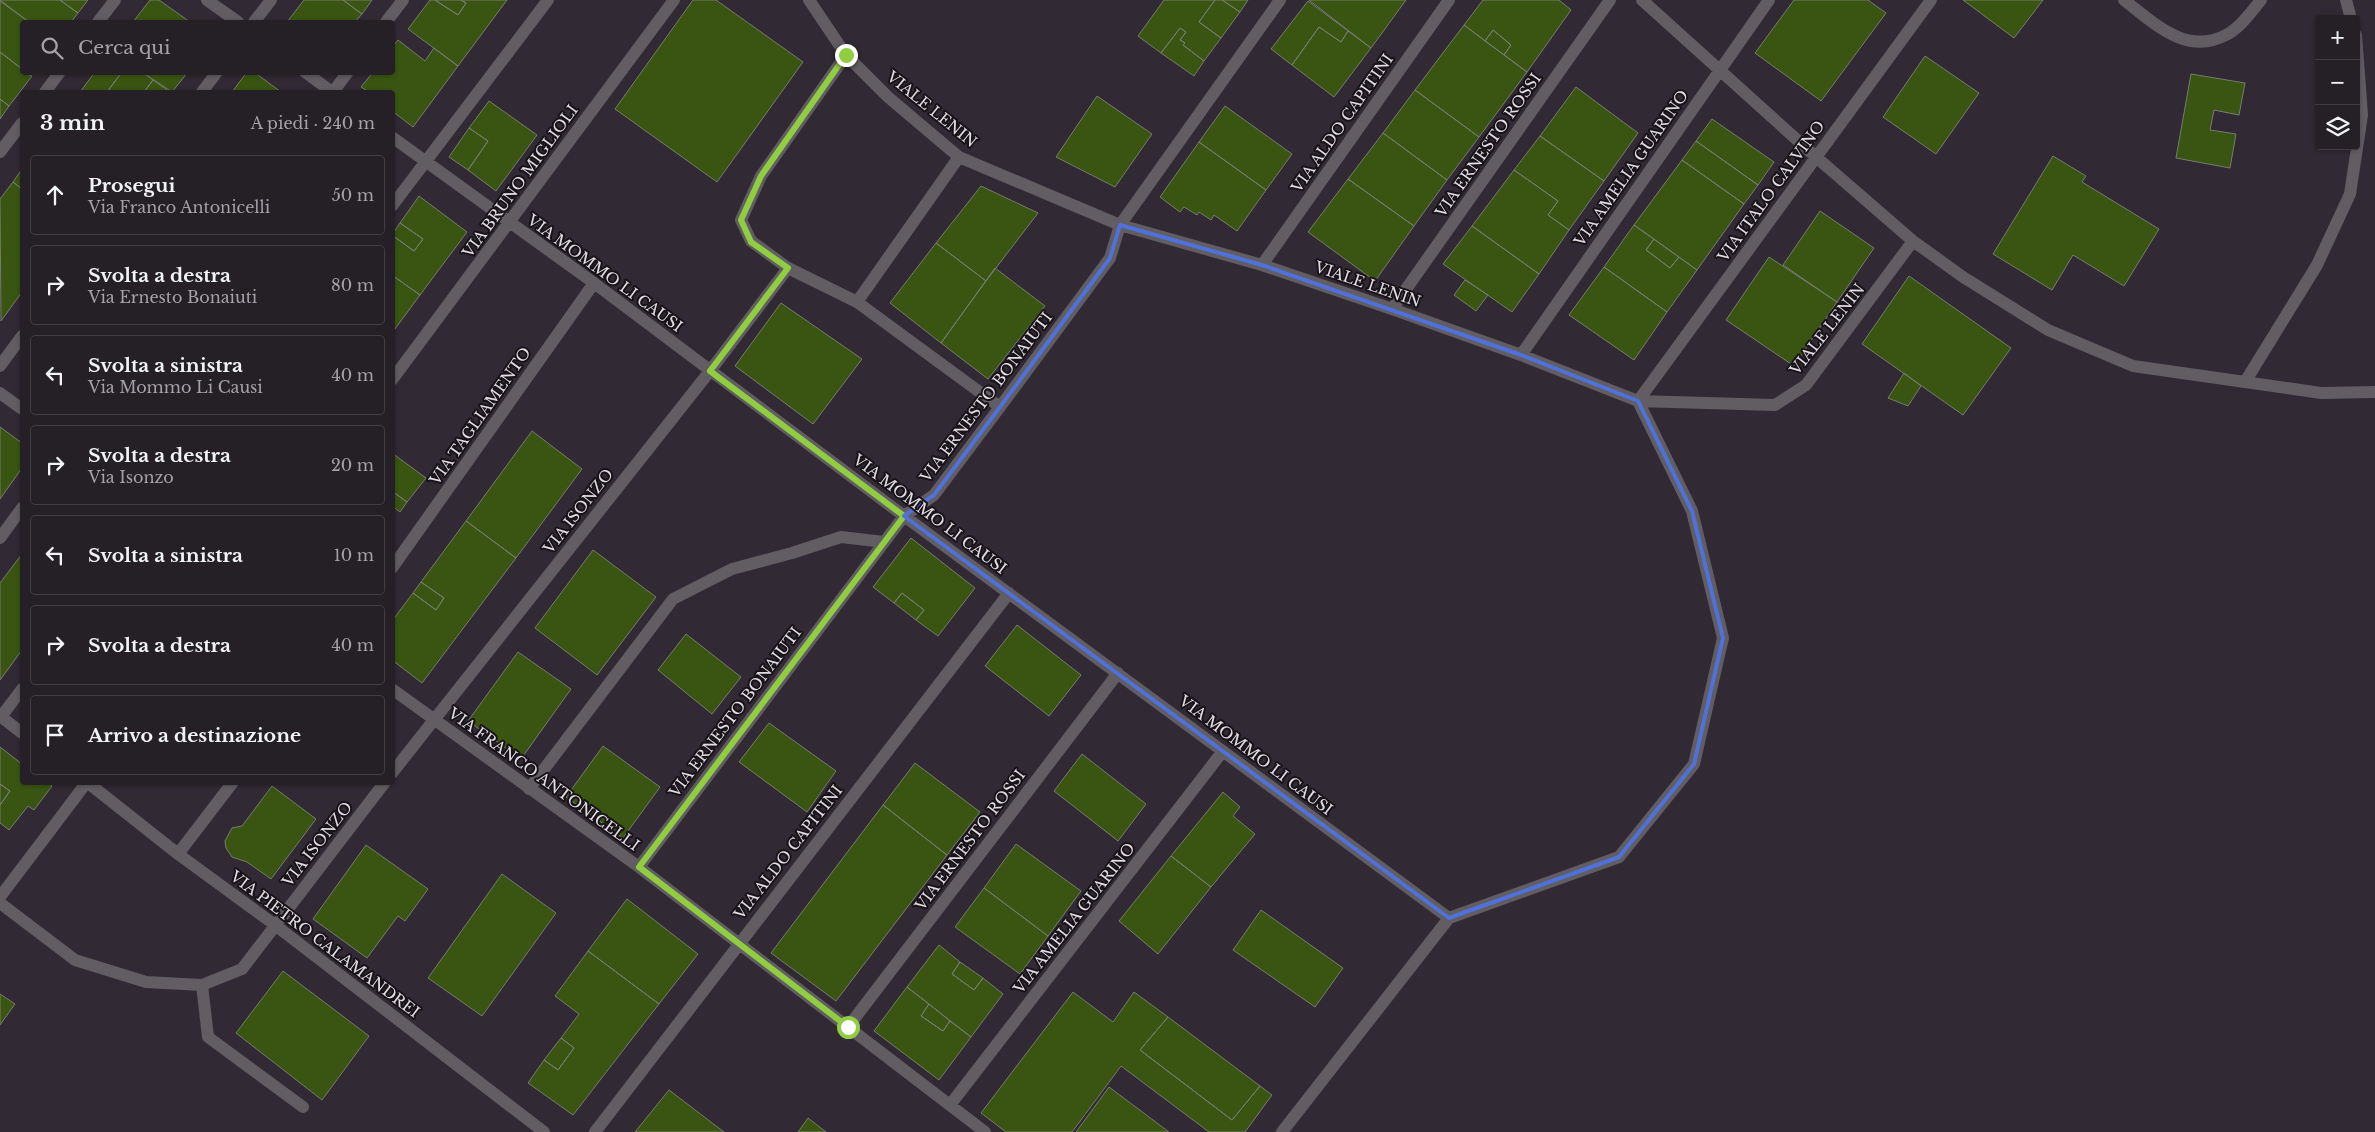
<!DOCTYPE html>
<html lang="it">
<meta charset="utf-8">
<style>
:root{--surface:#251f26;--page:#2d272e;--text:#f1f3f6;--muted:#a3a2a7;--line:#423d43}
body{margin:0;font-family:"Libre Baskerville",serif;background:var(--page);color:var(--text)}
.controls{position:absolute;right:15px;top:15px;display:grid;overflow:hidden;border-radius:5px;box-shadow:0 1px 4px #0004}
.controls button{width:45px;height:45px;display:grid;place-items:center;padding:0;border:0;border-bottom:1px solid var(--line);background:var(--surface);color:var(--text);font:25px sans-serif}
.stop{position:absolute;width:15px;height:15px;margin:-11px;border:4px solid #90cd40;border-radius:50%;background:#fff}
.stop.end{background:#90cd40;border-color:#fff;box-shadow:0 1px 5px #0008}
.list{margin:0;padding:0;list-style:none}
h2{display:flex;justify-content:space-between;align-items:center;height:65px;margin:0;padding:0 20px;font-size:21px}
h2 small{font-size:16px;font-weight:400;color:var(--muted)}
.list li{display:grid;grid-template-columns:32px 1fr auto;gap:15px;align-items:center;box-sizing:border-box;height:80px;margin:0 10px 10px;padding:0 10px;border:1px solid var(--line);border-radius:5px}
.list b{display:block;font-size:19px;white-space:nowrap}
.list p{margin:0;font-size:16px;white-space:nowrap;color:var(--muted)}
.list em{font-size:16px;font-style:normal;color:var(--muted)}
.icon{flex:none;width:28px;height:28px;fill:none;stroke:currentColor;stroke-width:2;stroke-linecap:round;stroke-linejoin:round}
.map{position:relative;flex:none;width:2375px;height:1132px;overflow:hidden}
.search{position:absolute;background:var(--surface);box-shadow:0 1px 4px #0004;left:20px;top:20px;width:375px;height:55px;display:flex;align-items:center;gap:12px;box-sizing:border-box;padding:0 18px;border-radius:5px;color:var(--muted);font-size:19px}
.panel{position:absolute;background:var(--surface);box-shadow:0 1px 4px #0004;left:20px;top:90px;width:375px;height:695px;border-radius:5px}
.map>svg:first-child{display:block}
.building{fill:#395511;stroke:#767d6f}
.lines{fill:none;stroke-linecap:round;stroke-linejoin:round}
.lane{stroke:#615d62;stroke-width:12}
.street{stroke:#615d62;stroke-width:12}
.route{stroke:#90cd40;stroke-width:6}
.marked{fill:none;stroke:#4e72da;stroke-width:4;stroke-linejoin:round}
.labels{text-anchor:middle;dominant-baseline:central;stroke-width:4;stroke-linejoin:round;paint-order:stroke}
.street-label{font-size:15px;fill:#e1dce2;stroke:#171318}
</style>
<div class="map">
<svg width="2375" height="1132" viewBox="0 0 2375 1132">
<rect width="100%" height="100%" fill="#312933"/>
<path class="building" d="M0,0h60l18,13 -7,9h-42z
M60,0h28l-10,13z
M150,0h9l31,22h-57z
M304,0h39l19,14 -7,8h-68z
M343,0h29l-10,14z
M430,0h5l23,15 8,-12 -5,-3h46l-49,66 -50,-37z
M435,0h26l5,3 -8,12z
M693,0h23l87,62 -86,120 -102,-73z
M1164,0h51l-16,22 22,16 -17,23 -21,-16 2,-2 -5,-3 6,-8 -6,-4 -19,25 -23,-17z
M1215,0h7l18,12 -19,26 -22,-16z
M1222,0h26l-8,12z
M1309,0h97l-35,48z
M1483,0h76l12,10 -44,62 -23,-17 7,-10 -18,-15 -8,11 -21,-16z
M1794,0h74l18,13 -65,88 -66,-48z
M1963,0h80l-29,38z
M0,1l29,21h-7v47l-22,-17z
M1308,1l40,30 -7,11 -22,-15 -27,38 -21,-16z
M1464,25l63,47 -48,65 -64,-47z
M1319,27l22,15 7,-11 23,17 -37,49 -42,-32z
M1180,28l6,4 -6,8 5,3 -2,2 21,16 -10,15 -33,-23z
M1493,30l18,15 -7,10 -19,-14z
M398,40l27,21 9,-13 24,18 -45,61 -21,-16v-19h-23l-8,-5 12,-15h19v-25z
M0,52l22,17v3l10,4 -23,30 -9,-7z
M1925,56l54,37 -43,61 -53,-37z
M95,72h27l-15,20h-27z
M122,72h20l11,8 -9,12h-37z
M142,72h46l-16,20z
M247,72h7l27,20h-49z
M2191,74l54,9 -6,32 -25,-5 -4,20 26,4 -6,34 -54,-10z
M153,80l17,12h-26z
M1576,87l62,46 -34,48 -64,-45z
M1415,90l64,47 -32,43 -64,-47z
M1097,96l55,38 -37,53 -59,-30z
M0,99l9,7 -9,13z
M489,101l48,34 -41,56 -28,-21 20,-29 -19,-13z
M1225,106l67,48 -26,36 -67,-48z
M1712,119l62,43 -16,23 -62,-44z
M469,128l19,13 -20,29 -19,-13z
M1383,133l64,47 -33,46 -66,-47z
M1540,136l64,45 -35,49 -21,-15 10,-14 -44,-31z
M1696,141l62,44 -14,19 -62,-44z
M1199,142l67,48 -29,41 -23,-16 -3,5 -12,-8 -2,3 -13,-8 -4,5 -20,-15z
M2053,156l33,20 -4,6 77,47 -35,57 -51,-31 -21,35 -59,-36z
M1682,160l62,44 -47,66 -63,-45z
M22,169v20l-9,-7z
M1514,170l44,31 -10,14 21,15 -30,44 -67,-48z
M1348,179l66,47 -39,55 -67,-49z
M13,182l9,7v103l-21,29 -1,-122z
M981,186l57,27 -52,68 -50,-38z
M419,196l48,36 -47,63 -28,-20v-40l22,16 9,-12 -23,-16z
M1820,211l54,37 -37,54 -54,-37z
M400,223l23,16 -9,12 -22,-16z
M1634,225l20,14 -8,11 24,18 9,-11 18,13 -30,42 -63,-45z
M1472,226l67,48 -27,38 -69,-48z
M1654,239l25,18 -9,11 -24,-18z
M936,243l50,38 -45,62 -51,-40z
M1769,257l68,45 -43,64 -68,-46z
M1604,267l63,45 -33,48 -65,-45z
M995,268l50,38 -57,73 -47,-36z
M392,275l28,20 -28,38z
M1909,276l102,72 -48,67 -101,-71z
M1465,280l23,15 -12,16 -22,-16z
M781,303l81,56 -49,65 -78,-58z
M1904,373l17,13 -13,20 -20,-8z
M0,427l22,16v25l-22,31z
M532,431l50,38 -66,89 -50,-37z
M392,453l34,25 -19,24 -15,-11z
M392,491l15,11 -7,10 -8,-6z
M466,521l50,37 -94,125 -30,-23v-39l21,-28 23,17 8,-12 -23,-16z
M911,538l64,50 -37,48 -22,-16 8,-10 -22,-17 -8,10 -21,-16z
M593,550l63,47 -59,78 -62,-47z
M22,554v96l-22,30v-97z
M421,582l23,16 -8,12 -23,-17z
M902,593l22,17 -8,10 -22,-17z
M1017,625l64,50 -32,41 -64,-50z
M686,634l55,43 -29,37 -54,-44z
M518,652l53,37 -50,70 -53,-38z
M769,723l67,48 -29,41 -68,-50z
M603,746l57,41 -37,51 -57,-41z
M0,747l22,17v18h26l4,4 -18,24 -6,-4 -19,24 -9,-7v-18l10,-14 -10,-7z
M1082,754l64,50 -28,37 -64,-50z
M915,763l65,49 -33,43 -64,-50z
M0,784l10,7 -10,14z
M272,786l44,33 -45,60 -24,-17 -15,-5 -6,-9 -1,-7 7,-13 10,-2z
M1223,792l17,15 -7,9 22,18 -44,53 -40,-31z
M883,805l64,50 -111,146 -65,-48z
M1016,844l65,47 -33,45 -64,-48z
M366,845l62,44 -23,32 -7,-5 -31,42 -54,-39z
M1171,856l40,31 -53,67 -39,-33z
M502,874l54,39 -74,103 -54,-38z
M984,888l64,48 -28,38 -65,-47z
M627,899l71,55 -39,50 -71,-53z
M1261,910l82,58 -28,39 -82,-57z
M939,945l21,17 -8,12 22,16 9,-12 20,16 -32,43 -64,-50z
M588,951l71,53 -86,111 -45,-32 16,-23 14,10 16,-22 -13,-10 18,-24 -24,-18z
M960,962l23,16 -9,12 -22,-16z
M283,971l86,65 -47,64 -86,-67z
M907,987l22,17 -8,12 22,15 7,-10 21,16 -32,43 -65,-49z
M1073,992l40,30 21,-30 34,25 -28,33 92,70 28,-34 12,9 -27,37h-36l-88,-66 -49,66h-66l-25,-19z
M0,994l15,10 -15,21z
M929,1004l21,17 -7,10 -22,-15z
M1168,1017l92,69 -28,34 -92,-70z
M561,1038l13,10 -16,22 -14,-10z
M1109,1087l60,45h-93z
M669,1090l55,42h-89z
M808,1118l18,14h-28z"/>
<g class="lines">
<path class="lane" d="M2124,0c30,23 62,56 102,35 14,-7 25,-23 35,-35
M846,55l-85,121 -20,44 10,21 37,27 69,34
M2245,382l76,11 54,-1
M529,789l144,-190 59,-30 60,-16 49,-16 43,5
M202,985l6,52 95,70"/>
<path class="street" d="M207,0l31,22
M809,0l37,55 42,42 71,60 161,68 142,40 130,44 129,46 117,46 137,4 31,-20 107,-144
M1642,0l174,157 97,84 50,36 85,53 85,36 112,16 72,-117 33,-71 12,-79 -6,-80
M2346,0l5,19
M98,22l17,-22
M254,22l17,-22
M386,22l17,-22
M305,72l27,20
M45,92l15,-20
M202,92l15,-20
M333,92l15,-20
M392,137l202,146 310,233 545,402
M0,152l22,-29
M959,157l-102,145 143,105
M392,206l156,-206
M1262,265l187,-265
M1392,309l218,-309
M1521,355l248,-355
M0,366l22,-30
M392,380l282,-380
M0,393l22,16
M0,538l22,-30
M392,568l202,-285
M392,689l247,178 346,265
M0,716l22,17
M1,717l21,-28
M392,773l318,-402 78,-103
M87,782l91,72 97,71 269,207
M178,854l55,-72
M639,867l265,-351 30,-21 66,-88 110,-149 10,-33 160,-225
M0,897l87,-115
M0,903l75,57 71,22 56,3 40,-16 143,-187
M848,1027l270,-354
M950,1105l273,-354
M595,1132l414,-539
M1282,1132l167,-214 170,-61 75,-93 29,-126 -31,-127 -54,-110 293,-401"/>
</g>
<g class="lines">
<path class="route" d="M846,55l-85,121 -20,44 10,22 37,26 -78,103 194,145 -265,351 209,160"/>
</g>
<path class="marked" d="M1120,225l142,40 259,90 117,46 54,110 31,127 -29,126 -75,93 -170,61 -545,-402 30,-21 66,-88 110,-149z"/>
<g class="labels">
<g class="street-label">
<text transform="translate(932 109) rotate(39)">VIALE LENIN</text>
<text transform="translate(1342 123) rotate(-55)">VIA ALDO CAPITINI</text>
<text transform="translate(1488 145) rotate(-55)">VIA ERNESTO ROSSI</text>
<text transform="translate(1631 168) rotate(-55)">VIA AMELIA GUARINO</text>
<text transform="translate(520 181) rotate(-54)">VIA BRUNO MIGLIOLI</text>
<text transform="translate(1771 191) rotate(-54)">VIA ITALO CALVINO</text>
<text transform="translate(605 273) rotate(36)">VIA MOMMO LI CAUSI</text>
<text transform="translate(1368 284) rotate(19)">VIALE LENIN</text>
<text transform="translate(1827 329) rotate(-52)">VIALE LENIN</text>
<text transform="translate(986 397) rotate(-53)">VIA ERNESTO BONAIUTI</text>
<text transform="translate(480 416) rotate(-55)">VIA TAGLIAMENTO</text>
<text transform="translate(578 511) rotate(-52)">VIA ISONZO</text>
<text transform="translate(930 514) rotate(37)">VIA MOMMO LI CAUSI</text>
<text transform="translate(735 712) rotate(-53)">VIA ERNESTO BONAIUTI</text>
<text transform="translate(1256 755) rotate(37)">VIA MOMMO LI CAUSI</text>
<text transform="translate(544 779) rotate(36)">VIA FRANCO ANTONICELLI</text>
<text transform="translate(970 840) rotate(-53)">VIA ERNESTO ROSSI</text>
<text transform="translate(317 844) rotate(-52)">VIA ISONZO</text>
<text transform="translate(788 852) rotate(-52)">VIA ALDO CAPITINI</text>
<text transform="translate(1074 918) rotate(-52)">VIA AMELIA GUARINO</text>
<text transform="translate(325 944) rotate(37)">VIA PIETRO CALAMANDREI</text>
</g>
</g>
</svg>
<div class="controls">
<button>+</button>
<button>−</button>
<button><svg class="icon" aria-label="layers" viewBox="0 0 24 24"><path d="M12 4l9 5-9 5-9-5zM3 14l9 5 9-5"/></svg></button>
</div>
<div class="stop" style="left:848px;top:1027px"></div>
<div class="stop end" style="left:846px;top:55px"></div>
<div class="search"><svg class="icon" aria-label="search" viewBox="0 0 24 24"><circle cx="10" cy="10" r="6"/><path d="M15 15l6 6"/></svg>Cerca qui</div>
<section class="panel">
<h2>3 min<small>A piedi · 240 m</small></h2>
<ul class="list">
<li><svg class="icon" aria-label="ahead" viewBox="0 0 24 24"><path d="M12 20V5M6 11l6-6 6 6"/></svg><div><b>Prosegui</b><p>Via Franco Antonicelli</p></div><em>50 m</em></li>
<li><svg class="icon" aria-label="right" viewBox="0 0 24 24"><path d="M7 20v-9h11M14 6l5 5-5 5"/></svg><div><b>Svolta a destra</b><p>Via Ernesto Bonaiuti</p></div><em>80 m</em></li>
<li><svg class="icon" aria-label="left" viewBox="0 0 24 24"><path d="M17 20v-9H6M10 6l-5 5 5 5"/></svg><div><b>Svolta a sinistra</b><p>Via Mommo Li Causi</p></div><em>40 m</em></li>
<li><svg class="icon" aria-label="right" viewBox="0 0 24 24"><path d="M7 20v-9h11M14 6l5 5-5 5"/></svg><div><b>Svolta a destra</b><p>Via Isonzo</p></div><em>20 m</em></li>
<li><svg class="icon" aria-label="left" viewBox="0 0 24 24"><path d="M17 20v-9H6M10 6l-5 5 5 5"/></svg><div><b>Svolta a sinistra</b></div><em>10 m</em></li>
<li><svg class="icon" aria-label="right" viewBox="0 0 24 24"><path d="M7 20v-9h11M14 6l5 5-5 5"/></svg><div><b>Svolta a destra</b></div><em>40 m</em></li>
<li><svg class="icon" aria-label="arrive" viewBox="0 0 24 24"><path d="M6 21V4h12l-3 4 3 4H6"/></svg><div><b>Arrivo a destinazione</b></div></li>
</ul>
</section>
</div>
